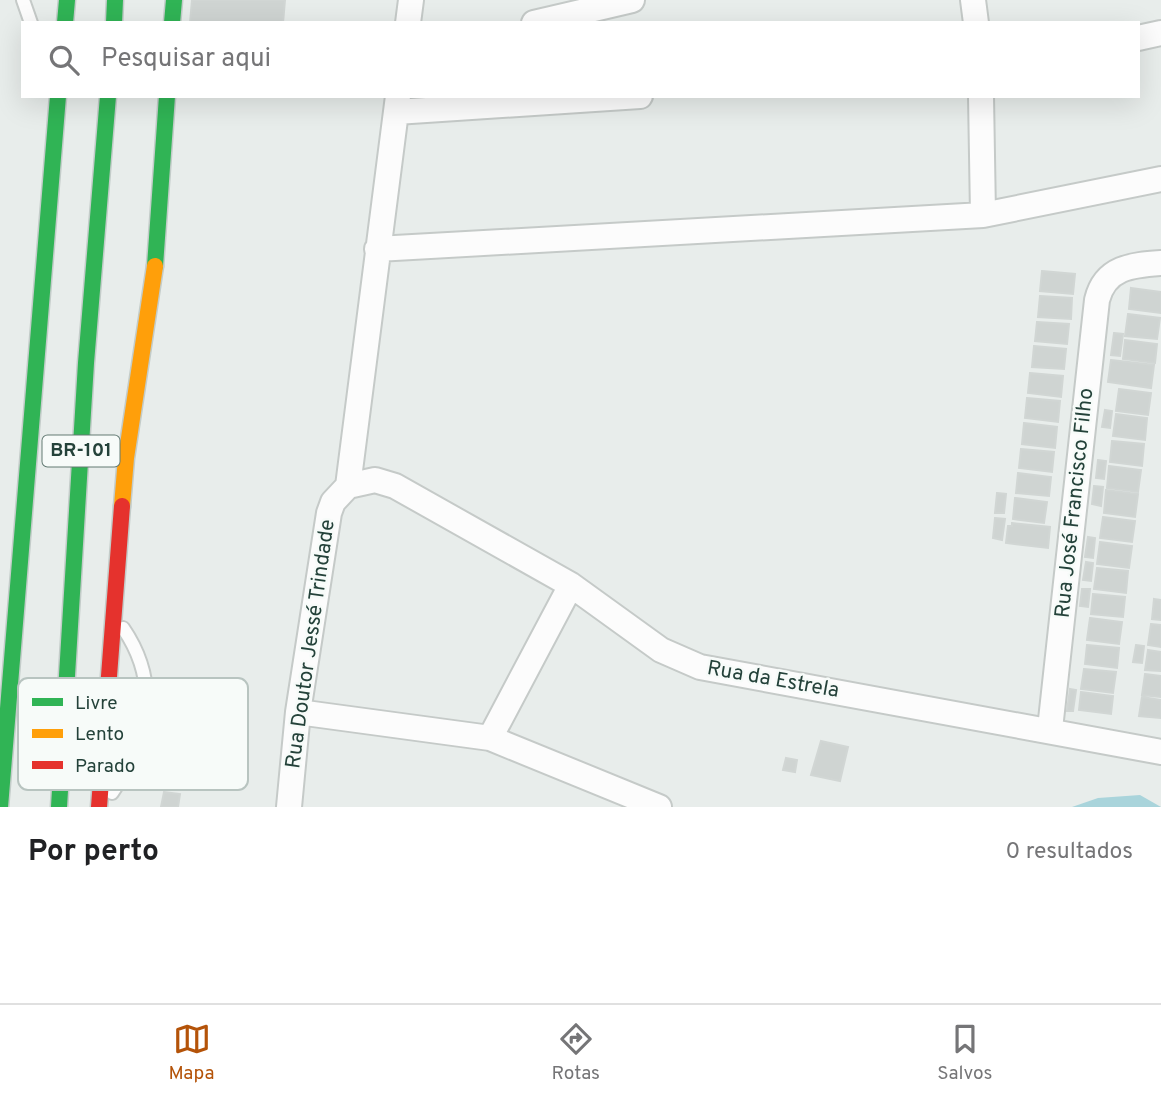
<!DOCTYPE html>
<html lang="pt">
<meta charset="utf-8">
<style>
:root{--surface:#fff;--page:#f2f2f2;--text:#202124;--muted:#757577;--line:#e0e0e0;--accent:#b45309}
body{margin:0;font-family:Overpass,sans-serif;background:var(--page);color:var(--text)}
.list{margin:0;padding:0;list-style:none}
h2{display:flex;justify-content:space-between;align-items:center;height:91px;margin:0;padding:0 28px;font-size:30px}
h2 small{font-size:23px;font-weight:400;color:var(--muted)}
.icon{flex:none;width:38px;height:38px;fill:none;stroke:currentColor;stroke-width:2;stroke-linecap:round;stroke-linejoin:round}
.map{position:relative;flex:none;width:1161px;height:807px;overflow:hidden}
.search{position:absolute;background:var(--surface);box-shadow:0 7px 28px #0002;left:21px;right:21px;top:21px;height:77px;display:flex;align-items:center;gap:18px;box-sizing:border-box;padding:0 24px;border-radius:0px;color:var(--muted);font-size:26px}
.sheet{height:196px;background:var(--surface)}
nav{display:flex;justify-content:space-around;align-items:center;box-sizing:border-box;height:98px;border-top:2px solid var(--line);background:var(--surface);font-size:19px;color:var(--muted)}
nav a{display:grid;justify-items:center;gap:4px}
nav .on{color:var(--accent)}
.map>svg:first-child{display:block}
.water{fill:#a9d4db}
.building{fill:#cfd4d2;stroke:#d1d6d4;stroke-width:2}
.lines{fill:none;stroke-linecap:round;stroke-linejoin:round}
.lane-casing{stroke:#c5cac8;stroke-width:16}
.street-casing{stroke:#c5cac8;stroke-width:28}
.fast-casing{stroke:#c3ccc9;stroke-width:19}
.slow-casing{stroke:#c3ccc9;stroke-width:19}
.jam-casing{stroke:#c3ccc9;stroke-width:19}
.lane{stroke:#fcfcfc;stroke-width:12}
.street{stroke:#fcfcfc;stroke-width:24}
.fast{stroke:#30b455;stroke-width:16}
.slow{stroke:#ff9f0a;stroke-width:16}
.jam{stroke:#e5322d;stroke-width:16}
.labels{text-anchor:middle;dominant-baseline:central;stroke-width:5;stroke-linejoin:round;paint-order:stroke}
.shield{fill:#f7fbf9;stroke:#637a73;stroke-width:2}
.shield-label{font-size:19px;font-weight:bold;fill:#24423a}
.street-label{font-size:21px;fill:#24423a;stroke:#f7fbf9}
.key{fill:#f7fbf9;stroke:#b8c4c0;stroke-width:2}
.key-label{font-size:19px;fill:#24423a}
</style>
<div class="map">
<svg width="1161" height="807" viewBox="0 0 1161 807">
<rect width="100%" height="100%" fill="#e8edeb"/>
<path class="water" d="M1140,795l21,12h-89l26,-9z"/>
<path class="building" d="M192,0h93l-2,23h-93z
M1042,271l33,3 -2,20 -33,-3z
M1131,288l30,4v21l-32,-4z
M1040,296l32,2 -1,21 -33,-2z
M1128,314l32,4 -3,21 -32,-3z
M1037,322l32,2 -2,20 -32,-3z
M1114,333l9,1 -3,22 -9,-1z
M1125,340l32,4 -2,19 -32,-4z
M1034,346l32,3 -2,20 -32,-2z
M1111,360l43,5 -3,23 -43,-6z
M1030,373l33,3 -2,21 -33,-4z
M1119,389l32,4 -3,22 -32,-4z
M1027,398l33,3 -2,21 -33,-4z
M1105,410l7,1 -2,17 -8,-1z
M1116,414l31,4 -2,22 -32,-4z
M1024,423l33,4 -2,21 -33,-4z
M1112,441l32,3 -2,22 -32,-4z
M1021,449l33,3 -2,20 -33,-4z
M1098,460l8,1 -2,18 -8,-1z
M1109,466l32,4 -3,22 -31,-4z
M1018,473l33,4 -2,19 -33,-3z
M1094,486l9,1 -2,19 -9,-2z
M1106,490l32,4 -3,23 -31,-4z
M997,493l9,1 -2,19h-9z
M1015,498l32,4 -3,21 -31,-4z
M1103,517l32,4 -3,21 -32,-4z
M995,518l10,1 -3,21 -9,-2z
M1012,523l38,4 -2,21 -42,-5 2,-17h4z
M1088,537l7,1 -2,20 -8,-1z
M1100,542l32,4 -3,22 -32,-4z
M1086,562l7,1 -2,18 -8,-1z
M1097,568l31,3 -2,22 -32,-4z
M1082,589h8l-2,18 -8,-1z
M1093,594l32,3 -2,20 -32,-3z
M1154,599l7,1v20l-9,-1z
M1090,618l32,4 -3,22 -32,-4z
M1151,624l10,1v22l-13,-2z
M1087,645l32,3 -2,20 -32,-4z
M1136,645l8,1 -2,17 -9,-1z
M1148,650l13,2v19l-16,-1z
M1084,669l32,3 -3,21 -32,-4z
M1145,674l16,2v21l-19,-2z
M1070,689l6,1 -3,21h-6z
M1081,692l32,4 -2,18 -32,-4z
M1142,697l19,3v18l-22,-2z
M821,741l27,6 -8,34 -29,-6z
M786,758l11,2 -2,12 -12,-2z
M164,792l16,2 -2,13h-17z"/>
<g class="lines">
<defs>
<path id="lane" d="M23,0l8,23
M112,793c36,-53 50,-108 11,-165"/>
<path id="street" d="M973,0l3,23
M408,23l3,-23
M534,23l98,-23
M1138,38l23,-5
M981,96l2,119
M396,112l244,-16
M377,249l606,-34 178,-36
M348,486l27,-6 20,6 176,99 90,65 39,17 461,85
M348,486l50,-390
M298,712l192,26 169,69
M1050,729l47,-429c8,-33 35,-35 64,-37
M490,738l81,-153
M289,807l9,-95 31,-199 4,-11 15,-16"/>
<path id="fast" d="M65,23l2,-23
M114,23l1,-23
M172,23l2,-23
M155,266l12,-170
M0,807l58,-711
M59,807l27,-444 22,-267"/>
<path id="slow" d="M122,506l4,-48 29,-192"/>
<path id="jam" d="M99,807l23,-301"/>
</defs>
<use href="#lane" class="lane-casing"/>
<use href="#street" class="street-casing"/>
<use href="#fast" class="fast-casing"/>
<use href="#slow" class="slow-casing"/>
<use href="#jam" class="jam-casing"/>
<use href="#lane" class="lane"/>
<use href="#street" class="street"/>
<use href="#fast" class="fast"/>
<use href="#slow" class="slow"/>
<use href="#jam" class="jam"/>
</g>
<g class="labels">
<rect class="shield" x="42.5" y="435.5" width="77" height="31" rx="5"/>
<g class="shield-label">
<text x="81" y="451">BR-101</text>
</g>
<g class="street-label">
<text transform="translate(1075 503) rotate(-84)">Rua José Francisco Filho</text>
<text transform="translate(311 644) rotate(-82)">Rua Doutor Jessé Trindade</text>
<text transform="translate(773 680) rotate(10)">Rua da Estrela</text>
</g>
</g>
<rect x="18" y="678" width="230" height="112" rx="10" class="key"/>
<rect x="32" y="698" width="31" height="8" fill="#30b455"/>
<rect x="32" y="729" width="31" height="9" fill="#ff9f0a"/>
<rect x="32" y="761" width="31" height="8" fill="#e5322d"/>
<g class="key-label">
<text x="75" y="709">Livre</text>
<text x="75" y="740">Lento</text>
<text x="75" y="772">Parado</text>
</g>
</svg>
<div class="search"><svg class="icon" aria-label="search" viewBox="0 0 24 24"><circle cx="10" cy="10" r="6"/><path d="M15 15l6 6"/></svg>Pesquisar aqui</div>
</div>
<section class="sheet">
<h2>Por perto<small>0 resultados</small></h2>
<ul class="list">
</ul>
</section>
<nav>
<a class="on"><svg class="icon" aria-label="map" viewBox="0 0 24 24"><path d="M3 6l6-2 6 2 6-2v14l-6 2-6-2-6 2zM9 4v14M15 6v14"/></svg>Mapa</a>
<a><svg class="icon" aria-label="directions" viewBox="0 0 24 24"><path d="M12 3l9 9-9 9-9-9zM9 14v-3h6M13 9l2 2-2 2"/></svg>Rotas</a>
<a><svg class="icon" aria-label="saved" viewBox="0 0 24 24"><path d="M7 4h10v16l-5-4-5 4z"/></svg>Salvos</a>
</nav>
